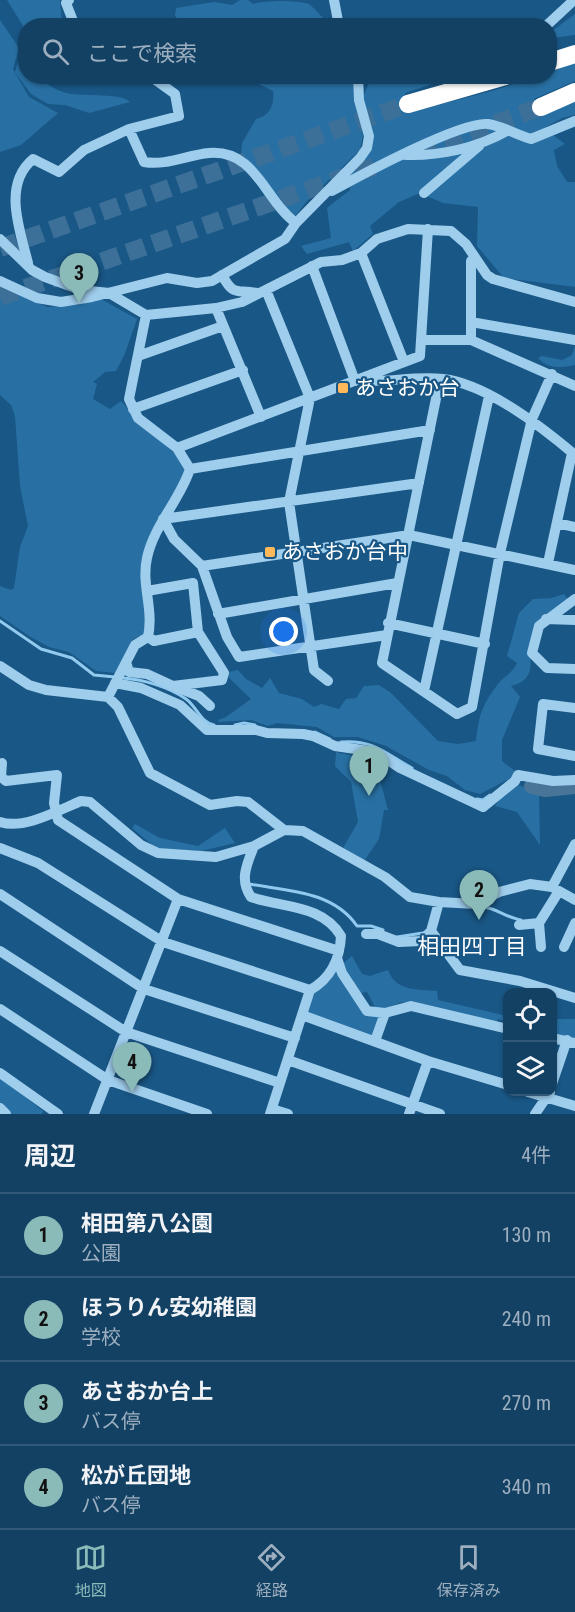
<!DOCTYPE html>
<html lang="ja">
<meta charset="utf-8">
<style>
:root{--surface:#134164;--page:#204c6d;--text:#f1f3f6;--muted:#9dafbf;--line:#325a78;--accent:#8bbbb9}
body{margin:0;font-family:"Roboto Condensed","Noto Sans JP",sans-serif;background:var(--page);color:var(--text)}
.controls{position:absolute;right:18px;bottom:18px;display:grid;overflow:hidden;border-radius:12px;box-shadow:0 2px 4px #0004}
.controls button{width:54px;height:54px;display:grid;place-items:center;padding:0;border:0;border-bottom:2px solid var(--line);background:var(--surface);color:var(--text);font:30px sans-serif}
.you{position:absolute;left:284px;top:632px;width:21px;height:21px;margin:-15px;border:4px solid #fff;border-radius:50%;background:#1a73e8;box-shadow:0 0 0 9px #1a73e833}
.badge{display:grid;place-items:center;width:39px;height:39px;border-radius:50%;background:var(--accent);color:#111;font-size:20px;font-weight:700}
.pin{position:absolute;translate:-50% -50px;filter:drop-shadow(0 2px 3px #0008)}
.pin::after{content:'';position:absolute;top:32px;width:21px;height:18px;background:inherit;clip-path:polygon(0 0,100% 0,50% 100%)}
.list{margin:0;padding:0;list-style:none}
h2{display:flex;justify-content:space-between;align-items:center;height:78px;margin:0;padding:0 24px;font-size:26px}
h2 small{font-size:20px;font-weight:400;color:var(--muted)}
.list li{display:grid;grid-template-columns:39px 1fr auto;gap:18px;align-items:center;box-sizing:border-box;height:84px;padding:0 24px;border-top:2px solid var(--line)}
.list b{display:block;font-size:22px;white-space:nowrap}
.list p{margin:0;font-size:20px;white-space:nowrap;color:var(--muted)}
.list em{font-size:20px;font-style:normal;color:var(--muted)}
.icon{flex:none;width:33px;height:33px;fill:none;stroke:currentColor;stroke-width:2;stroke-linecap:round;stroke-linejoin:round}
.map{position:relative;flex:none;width:575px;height:1114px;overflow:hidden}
.search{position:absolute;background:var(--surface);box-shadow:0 2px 4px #0004;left:18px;right:18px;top:18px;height:66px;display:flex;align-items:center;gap:15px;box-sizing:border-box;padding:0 21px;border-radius:24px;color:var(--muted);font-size:22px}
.sheet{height:414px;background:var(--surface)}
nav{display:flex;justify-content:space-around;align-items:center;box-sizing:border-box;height:84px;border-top:2px solid var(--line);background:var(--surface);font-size:16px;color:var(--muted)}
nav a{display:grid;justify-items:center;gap:3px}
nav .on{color:var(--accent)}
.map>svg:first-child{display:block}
.green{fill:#2870a3}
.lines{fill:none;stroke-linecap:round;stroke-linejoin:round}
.stream{stroke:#92caef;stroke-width:3}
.river{stroke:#497698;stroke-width:16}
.highway-tunnel{stroke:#3c7098;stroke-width:18;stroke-dasharray:18 9;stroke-linecap:butt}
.minor{stroke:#9fcdec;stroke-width:10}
.highway{stroke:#fff;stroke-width:18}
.poi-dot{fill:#ffb95a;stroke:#195786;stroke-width:2}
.labels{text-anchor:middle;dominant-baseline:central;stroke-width:4.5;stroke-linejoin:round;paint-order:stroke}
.poi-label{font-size:21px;fill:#fff;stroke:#195786;text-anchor:start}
.neighbourhood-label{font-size:22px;fill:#fff;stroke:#195786}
</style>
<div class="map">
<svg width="575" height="1114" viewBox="0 0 575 1114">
<rect width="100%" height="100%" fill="#195786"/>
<path class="green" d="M7,0h53l2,24 -36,2 -1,3z
M240,0h8l5,4c14,-4 43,-4 56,0 12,10 10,14 26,19l1,2h-152l-9,-9 1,-8 38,-6 18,3z
M575,14v21l-23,3v-7z
M0,20l19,28 -6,21 16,28 29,16 -37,32 -21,7z
M25,51l1,25c16,0 25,15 45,18 13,2 51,-1 59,8l-41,11 -24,-8 -17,-1 -17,-10 -16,-22 6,-20z
M575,63v18l-41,18 5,14 36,-14v16l-13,3 -18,10 21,16 -11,6 3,16 10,16h8v105l-71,-9 -27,-32 1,-39 -35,-4 -23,-10 -21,9 -29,24 3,8 -20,17 -4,-9 -42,12 -6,-8 30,-8 -4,-30 23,-18 1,-19 17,-18 -5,-56 7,-16 25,-5 58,1 -48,16 5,19 82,-21 43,-14 15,-1v-4z
M244,77h103l8,6 8,53 -3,14 -53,51 -11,14h-4l-51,-58 1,-14 14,-24c13,-3 19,-14 17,-28z
M0,285l47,22 30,-2 24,-6 36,20 -13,37 -8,15 -11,1 -12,10 4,2 -4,15 17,10 11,-8 19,21 45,41v11l-41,84 5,56 -5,20 -12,6 -7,19 -10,14 -19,-2 -27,-19 -20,-5 -20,-11 -29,-20v-30l11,4 3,-2 6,-41 8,-21 -8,-40 -5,-70 -4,-11 -11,-10z
M575,346v19c-13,3 -28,4 -37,-7l4,-2 20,4 10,-5z
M564,594l5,6 -18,11 -22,39c4,18 2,31 -18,36l9,11 -18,43v21l13,10 -2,6 -33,17 -15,-4 -18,-14 -18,-6 -43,-24 -28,-9h-24l-17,-10 -40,-4 -9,3 -17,-6 -32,2 -1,-2 8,-3 25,-18 -27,-26 14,-3 8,9 16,9 8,-10 9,15 23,6 12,8 7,-3 18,5 7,-10 10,-1 8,-12 15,-1 12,8 47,48 20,3 18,-3c3,-26 6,-36 22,-57 7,-9 14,-10 19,-21l-10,-7 12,-43 14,-14 19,-1z
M336,752l39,9 13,49h-4l-5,29 -15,22 -21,-13 15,-26 -7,-40 -16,-16z
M518,785l21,7 1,53 -23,-33 -22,-6 8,-12z
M135,824l25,14 38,8 27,-18 10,15 -34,8 -45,-3 -24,-20z
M352,956l10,18 8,2 18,-6c8,22 30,19 49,21l1,9 69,16v6l-9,-3 -3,5 -93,-22 -17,7 -10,-2 -8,-15 -8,1 -17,-29z
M336,966l29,47 16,2 -7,22 -69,-26 5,-18z
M552,1019h23v24l-22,-6z
M0,1077l43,34 -1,3h-32l-10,-9z"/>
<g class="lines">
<path class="stream" d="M0,621l41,28 31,9 22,17 21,2
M122,678c20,1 47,9 64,21 11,8 14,23 28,26
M235,725l9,-2 11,2
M315,732l15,7
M341,742c32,-3 45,12 71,26
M477,799l6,1 7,-5
M249,884c39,7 84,7 108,42h14l12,4
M480,907c14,-1 26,11 41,13
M397,937l26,-4"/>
<path class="river" d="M532,786l13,3 30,-3"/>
<path class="highway-tunnel" d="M419,151l122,-44
M0,248l408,-144
M0,297l376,-131"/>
<path class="minor" d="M69,0l-3,3 9,23
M334,0l5,26
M546,26l28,-26
M129,129l15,33c22,4 43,-7 65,-9 47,-4 56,48 87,70
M406,155c34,1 71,-7 101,-24
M332,191c27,-15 129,-70 156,-67 14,2 29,11 43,15l44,-18
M424,193l55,-47
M0,239l32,31 13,7 36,13 28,3 37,22 70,-7 26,-6 79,-40 21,-2 19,-7 16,-14 31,-10 43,2 15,13 21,31 6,4 82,23
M361,253l43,109
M28,263c-8,-33 -26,-78 5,-104l26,13 25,-22 45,-21 50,-13 -4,-22 -25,-18
M312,266l43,115
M222,275c12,22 14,14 35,18
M0,281l37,17 24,4 31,-5 75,-19 30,5 15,-2 73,-42 11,-16 64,-65 7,-10 2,-12 -10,-36 -1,-24
M266,290l44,108 -21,104 25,168 14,11
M216,308l45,109
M471,322l104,18
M422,340h49l104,46
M471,340v-79l3,-3
M138,356l85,-30
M440,379l-58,284 75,51 15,-7 28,-154 32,-134 20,-45
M364,381c26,1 53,-5 79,-2 44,5 99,48 132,76
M133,409l110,-39
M177,448l243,-92 8,-127
M190,469l240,-39
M163,519l11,20 28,27 207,-31 166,35
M163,519l256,-36
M557,523l18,4
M548,563l24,-110
M202,566l25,71 12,20 148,-22
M575,599l-36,27 -7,27 15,15 28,1
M218,614l179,-31
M546,619l29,1
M388,623l97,21
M148,637l6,4 44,-9
M127,665l2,7 18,2 26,12 49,-6 2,-7 -26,-41 -5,-49 -46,8
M0,666l29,19 17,5 62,7 10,10 32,66 60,32 27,-4 11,1 36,28
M115,683l26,5 39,17 27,25h49l11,3 36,1 10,2 22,10 41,6 24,16 83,39 32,-26 3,-6 35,6 22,-1
M176,687l23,9 11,10
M424,691l65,-295
M108,697l27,-52 13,-8c6,-29 -7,-52 -1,-79 7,-33 33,-58 43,-89l-13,-21 -39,-30 -9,-19 17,-84
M575,708l-32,-4 -5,45 37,7
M2,763l-1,14 5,4 51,-6 -3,28 4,17 120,79 161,52
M0,822c24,8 59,-12 81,-21l9,1 51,43 17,8 58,4 38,-11 30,-16 19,1 82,46 25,20 29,5 37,2 23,-12 31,-8 22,3 23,13
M254,846c-7,18 -15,34 -3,51 31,11 71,7 90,39 -1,23 -11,43 -31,54l-40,124
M0,848l38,15 125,79 147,48
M552,887l23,-43
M0,894l144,95 151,49
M439,902l-8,29 29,39 60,11 55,17
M519,925l20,-2
M366,934h12l21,8 22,-1 10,-10
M541,947l-2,-24 20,-32
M564,947l11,-24
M0,951l126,81 154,51
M337,958l5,15 25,38 18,2 26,-7 97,23
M0,1009l108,71 99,34
M302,1015l126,46 80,24
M552,1038l23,5
M375,1041l10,-28
M288,1060l152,54
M0,1073l58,41
M552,1084l15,-44
M528,1092l47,14
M0,1108l6,6
M272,1109l16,5
M94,1114l84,-215
M409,1114l19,-53
M535,1114l15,-22"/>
<path class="highway" d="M550,62l25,-8
M408,104l97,-28
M541,107l34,-15"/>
</g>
<g class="poi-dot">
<rect x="337" y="382" width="12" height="12" rx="3"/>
<rect x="264" y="546" width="12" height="12" rx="3"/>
</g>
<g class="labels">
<g class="poi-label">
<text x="355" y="388">あさおか台</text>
<text x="282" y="552">あさおか台中</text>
</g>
<g class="neighbourhood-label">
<text x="472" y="946">相田四丁目</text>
</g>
</g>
</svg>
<div class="controls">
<button><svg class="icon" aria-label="locate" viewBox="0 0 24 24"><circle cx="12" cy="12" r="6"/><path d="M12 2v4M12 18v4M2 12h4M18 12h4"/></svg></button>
<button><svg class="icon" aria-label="layers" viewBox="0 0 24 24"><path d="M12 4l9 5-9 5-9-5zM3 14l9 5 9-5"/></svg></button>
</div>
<div class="you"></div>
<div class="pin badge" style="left:369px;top:796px">1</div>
<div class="pin badge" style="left:479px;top:920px">2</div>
<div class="pin badge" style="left:79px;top:303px">3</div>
<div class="pin badge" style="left:132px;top:1092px">4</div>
<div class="search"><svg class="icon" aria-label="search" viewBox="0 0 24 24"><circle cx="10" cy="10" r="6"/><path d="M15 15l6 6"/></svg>ここで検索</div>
</div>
<section class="sheet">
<h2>周辺<small>4件</small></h2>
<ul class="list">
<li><span class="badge">1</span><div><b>相田第八公園</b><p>公園</p></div><em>130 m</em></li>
<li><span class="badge">2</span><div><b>ほうりん安幼稚園</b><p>学校</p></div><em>240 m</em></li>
<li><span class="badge">3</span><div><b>あさおか台上</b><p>バス停</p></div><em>270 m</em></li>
<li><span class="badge">4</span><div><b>松が丘団地</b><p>バス停</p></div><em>340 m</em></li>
</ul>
</section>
<nav>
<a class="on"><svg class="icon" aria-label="map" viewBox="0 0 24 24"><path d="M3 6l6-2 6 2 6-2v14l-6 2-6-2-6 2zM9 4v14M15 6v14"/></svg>地図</a>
<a><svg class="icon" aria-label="directions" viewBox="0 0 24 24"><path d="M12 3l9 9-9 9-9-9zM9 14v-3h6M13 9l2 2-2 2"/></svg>経路</a>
<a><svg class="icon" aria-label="saved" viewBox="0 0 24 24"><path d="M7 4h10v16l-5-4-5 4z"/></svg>保存済み</a>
</nav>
